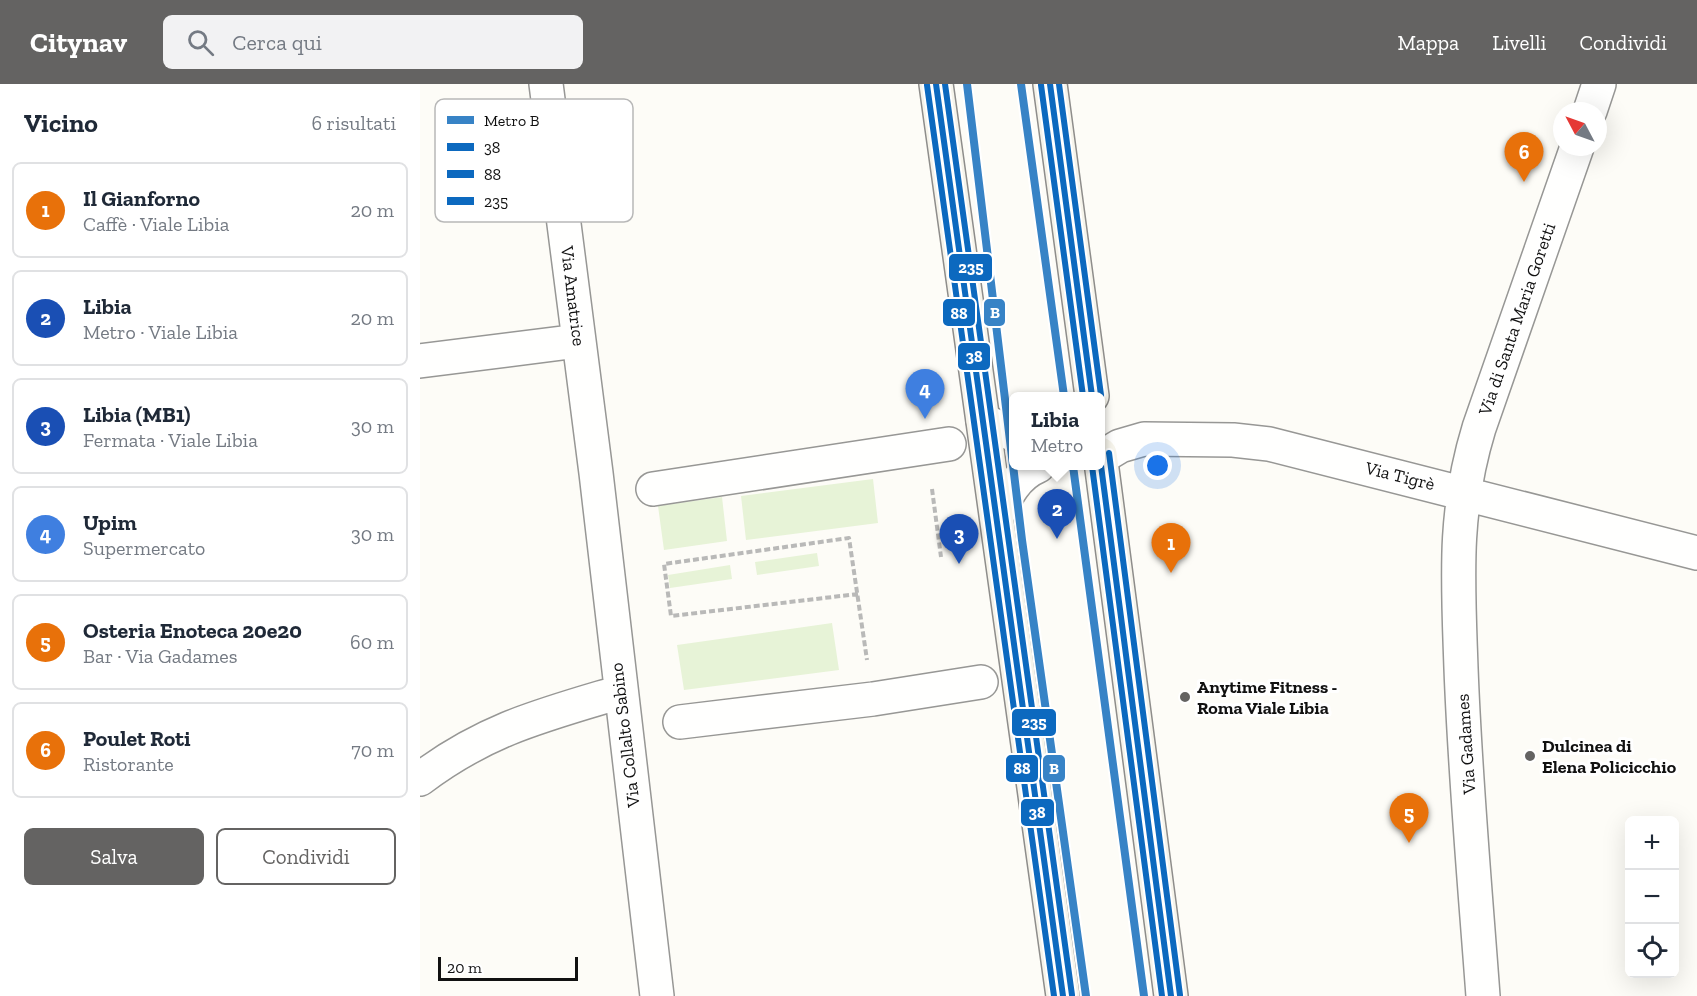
<!DOCTYPE html>
<html lang="it">
<meta charset="utf-8">
<style>
:root{--surface:#fff;--page:#f2f2f3;--text:#1f2937;--muted:#747a83;--line:#e0e1e3;--accent:#646362}
body{margin:0;font-family:"Zilla Slab",serif;background:var(--page);color:var(--text)}
.controls{position:absolute;right:18px;bottom:18px;display:grid;overflow:hidden;border-radius:9px;box-shadow:0 6px 24px #0002}
.controls button{width:54px;height:54px;display:grid;place-items:center;padding:0;border:0;border-bottom:2px solid var(--line);background:var(--surface);color:var(--text);font:30px sans-serif}
.compass{position:absolute;left:1133px;top:18px;width:54px;height:54px;border-radius:50%;background:var(--surface);box-shadow:0 6px 24px #0002;rotate:311deg}
.scale{position:absolute;left:18px;bottom:15px;width:140px;box-sizing:border-box;padding-left:6px;border:3px solid #111;border-top:0;font-size:16px;line-height:21px;white-space:nowrap;color:#111;-webkit-text-stroke:4px #fff;paint-order:stroke}
.you{position:absolute;left:738px;top:382px;width:21px;height:21px;margin:-15px;border:4px solid #fff;border-radius:50%;background:#1a73e8;box-shadow:0 0 0 9px #1a73e833}
.badge{display:grid;place-items:center;width:39px;height:39px;border-radius:50%;background:var(--accent);color:#fff;font-size:20px;font-weight:700}
.pin{position:absolute;translate:-50% -50px;filter:drop-shadow(0 2px 3px #0008)}
.pin::after{content:'';position:absolute;top:32px;width:21px;height:18px;background:inherit;clip-path:polygon(0 0,100% 0,50% 100%)}
.popup{position:absolute;left:589px;top:308px;width:96px;height:78px;box-sizing:border-box;display:grid;place-content:center;border-radius:9px;background:var(--surface);filter:drop-shadow(0 2px 4px #0005);font-size:20px;white-space:nowrap;color:var(--muted)}
.popup b{font-size:22px;color:var(--text)}
.popup::after{content:'';position:absolute;left:50%;top:100%;margin-left:-12px;border:12px solid transparent;border-top-color:var(--surface)}
.list{margin:0;padding:0;list-style:none}
h2{display:flex;justify-content:space-between;align-items:center;height:78px;margin:0;padding:0 24px;font-size:26px}
h2 small{font-size:20px;font-weight:400;color:var(--muted)}
.list li{display:grid;grid-template-columns:39px 1fr auto;gap:18px;align-items:center;box-sizing:border-box;height:96px;margin:0 12px 12px;padding:0 12px;border:2px solid var(--line);border-radius:9px}
.list b{display:block;font-size:22px;white-space:nowrap}
.list p{margin:0;font-size:20px;white-space:nowrap;color:var(--muted)}
.list em{font-size:20px;font-style:normal;color:var(--muted)}
.actions{display:flex;gap:12px;padding:18px 24px}
.actions a{flex:1;padding:14px 0;border:2px solid var(--accent);border-radius:9px;text-align:center;font-size:21px;color:var(--accent)}
.actions .main{background:var(--accent);color:#fff}
.icon{flex:none;width:33px;height:33px;fill:none;stroke:currentColor;stroke-width:2;stroke-linecap:round;stroke-linejoin:round}
.map{position:relative;flex:none;width:1277px;height:912px;overflow:hidden}
header{display:flex;align-items:center;gap:36px;box-sizing:border-box;height:84px;padding:0 30px;background:var(--accent);color:#fff}
header strong{font-size:28px}
nav{display:flex;gap:33px;margin-inline-start:auto;font-size:21px}
.search{width:420px;height:54px;background:var(--page);display:flex;align-items:center;gap:15px;box-sizing:border-box;padding:0 21px;border-radius:9px;color:var(--muted);font-size:22px}
main{display:flex}
aside{flex:1;background:var(--surface)}
.map>svg:first-child{display:block}
.green{fill:#e7f3d7}
.lines{fill:none;stroke-linecap:round;stroke-linejoin:round}
.street-casing{stroke:#979795;stroke-width:36}
.secondary-casing{stroke:#8e8d8b;stroke-width:36}
.path{stroke:#b9b9b8;stroke-width:4;stroke-dasharray:6 3;stroke-linecap:butt}
.street{stroke:#fffffe;stroke-width:33}
.secondary{stroke:#f6f4eb;stroke-width:33}
.bus-1-casing{stroke:#fff;stroke-width:10}
.bus-2-casing{stroke:#fff;stroke-width:10}
.bus-3-casing{stroke:#fff;stroke-width:10}
.bus-1{stroke:#0c69bf;stroke-width:6}
.bus-2{stroke:#0c69bf;stroke-width:6}
.bus-3{stroke:#0c69bf;stroke-width:6}
.metro-1-casing{stroke:#fff;stroke-width:12}
.metro-1{stroke:#3783c6;stroke-width:8}
.poi-dot{fill:#646362;stroke:#fff;stroke-width:2}
.labels{text-anchor:middle;dominant-baseline:central;stroke-width:6;stroke-linejoin:round;paint-order:stroke}
.street-label{font-size:18px;fill:#111;stroke:#fff}
.poi-label{font-size:18px;font-weight:bold;fill:#111;stroke:#fff;text-anchor:start}
.key{fill:#fff;stroke:#b8b8b8;stroke-width:1.5}
.key-label{font-size:16px;fill:#111}
.line-badge{stroke:#fff;stroke-width:2}
.badge-label{font-size:16px;text-anchor:middle;font-weight:bold;fill:#fff}
</style>
<header>
<strong>Citynav</strong>
<div class="search"><svg class="icon" aria-label="search" viewBox="0 0 24 24"><circle cx="10" cy="10" r="6"/><path d="M15 15l6 6"/></svg>Cerca qui</div>
<nav><a>Mappa</a><a>Livelli</a><a>Condividi</a></nav>
</header>
<main>
<aside>
<h2>Vicino<small>6 risultati</small></h2>
<ul class="list">
<li><span class="badge" style="background:#e8710a">1</span><div><b>Il Gianforno</b><p>Caffè · Viale Libia</p></div><em>20 m</em></li>
<li><span class="badge" style="background:#1a4fb4">2</span><div><b>Libia</b><p>Metro · Viale Libia</p></div><em>20 m</em></li>
<li><span class="badge" style="background:#1a4fb4">3</span><div><b>Libia (MB1)</b><p>Fermata · Viale Libia</p></div><em>30 m</em></li>
<li><span class="badge" style="background:#3f7fe0">4</span><div><b>Upim</b><p>Supermercato</p></div><em>30 m</em></li>
<li><span class="badge" style="background:#e8710a">5</span><div><b>Osteria Enoteca 20e20</b><p>Bar · Via Gadames</p></div><em>60 m</em></li>
<li><span class="badge" style="background:#e8710a">6</span><div><b>Poulet Roti</b><p>Ristorante</p></div><em>70 m</em></li>
</ul>
<div class="actions"><a class="main">Salva</a><a>Condividi</a></div>
</aside>
<div class="map">
<svg width="1277" height="912" viewBox="0 0 1277 912">
<rect width="100%" height="100%" fill="#fdfcf7"/>
<path class="green" d="M453,395l5,44 -132,17 -5,-44z
M302,413l5,44 -63,9 -6,-44z
M397,469l2,13 -62,9 -2,-13z
M310,481l2,14 -62,9 -2,-13z
M412,539l7,47 -155,20 -7,-45z"/>
<g class="lines">
<defs>
<path id="street" d="M126,0l50,389 61,523
M1170,27l9,-27
M0,277l158,-20
M563,336l31,15
M680,374l20,-12 24,-7 89,1 36,4 428,109
M233,405l296,-45
M577,432c9,-20 19,-41 41,-50
M260,638l193,-23 108,-17
M0,695c66,-50 123,-64 200,-87
M1063,912c-8,-109 -18,-219 -22,-328 -3,-88 -8,-155 18,-240l98,-281"/>
<path id="secondary" d="M516,0l127,912
M630,0l42,312
M680,370l71,542"/>
</defs>
<use href="#street" class="street-casing"/>
<use href="#secondary" class="secondary-casing"/>
<path class="path" d="M512,405l9,68
M438,510l-187,22 -7,-52 185,-26 18,122"/>
<use href="#street" class="street"/>
<use href="#secondary" class="secondary"/>
<defs>
<path id="bus-1" d="M516,0l127,912
M630,0l42,312
M680,374l71,538"/>
<path id="bus-2" d="M507,1l127,911
M621,1l42,311
M672,382l70,530"/>
<path id="bus-3" d="M525,0l127,911
M639,0l42,311
M689,369l71,542"/>
</defs>
<use href="#bus-1" class="bus-1-casing"/>
<use href="#bus-2" class="bus-2-casing"/>
<use href="#bus-3" class="bus-3-casing"/>
<use href="#bus-1" class="bus-1"/>
<use href="#bus-2" class="bus-2"/>
<use href="#bus-3" class="bus-3"/>
<defs>
<path id="metro-1" d="M547,0l55,456 64,456
M601,0l43,312
M653,382l71,530"/>
</defs>
<use href="#metro-1" class="metro-1-casing"/>
<use href="#metro-1" class="metro-1"/>
</g>
<g class="poi-dot">
<circle cx="765" cy="613" r="6"/>
<circle cx="1110" cy="672" r="6"/>
</g>
<g class="labels">
<g class="street-label">
<text transform="translate(153 212) rotate(83)">Via Amatrice</text>
<text transform="translate(1097 235) rotate(-71)">Via di Santa Maria Goretti</text>
<text transform="translate(980 392) rotate(14)">Via Tigrè</text>
<text transform="translate(205 651) rotate(-97)">Via Collalto Sabino</text>
<text transform="translate(1046 660) rotate(-94)">Via Gadames</text>
</g>
<g class="poi-label">
<text x="777" y="603">Anytime Fitness -<tspan x="777" dy="21">Roma Viale Libia</tspan></text>
<text x="1122" y="662">Dulcinea di<tspan x="1122" dy="21">Elena Policicchio</tspan></text>
</g>
</g>
<rect x="15" y="15" width="198" height="123" rx="9" class="key"/>
<rect x="27" y="32" width="27" height="8" fill="#3783c6"/>
<rect x="27" y="59" width="27" height="8" fill="#0c69bf"/>
<rect x="27" y="86" width="27" height="8" fill="#0c69bf"/>
<rect x="27" y="113" width="27" height="8" fill="#0c69bf"/>
<g class="key-label">
<text x="64" y="42">Metro B</text>
<text x="64" y="69">38</text>
<text x="64" y="96">88</text>
<text x="64" y="123">235</text>
</g>
<g class="line-badge">
<rect x="528" y="169" width="45" height="29" rx="6" fill="#0c69bf"/>
<rect x="563" y="214" width="23" height="29" rx="6" fill="#3783c6"/>
<rect x="522" y="214" width="34" height="29" rx="6" fill="#0c69bf"/>
<rect x="537" y="258" width="34" height="29" rx="6" fill="#0c69bf"/>
<rect x="591" y="624" width="46" height="29" rx="6" fill="#0c69bf"/>
<rect x="585" y="670" width="34" height="29" rx="6" fill="#0c69bf"/>
<rect x="622" y="670" width="24" height="29" rx="6" fill="#3783c6"/>
<rect x="600" y="714" width="35" height="29" rx="6" fill="#0c69bf"/>
</g>
<g class="badge-label">
<text x="551" y="189">235</text>
<text x="575" y="234">B</text>
<text x="539" y="235">88</text>
<text x="554" y="278">38</text>
<text x="614" y="644">235</text>
<text x="602" y="690">88</text>
<text x="634" y="690">B</text>
<text x="617" y="734">38</text>
</g>
</svg>
<div class="controls">
<button>+</button>
<button>−</button>
<button><svg class="icon" aria-label="locate" viewBox="0 0 24 24"><circle cx="12" cy="12" r="6"/><path d="M12 2v4M12 18v4M2 12h4M18 12h4"/></svg></button>
</div>
<svg class="compass" viewBox="-18 -18 36 36"><path d="M0-13l5 13h-10z" fill="#e53935"/><path d="M0 13l5-13h-10z" fill="#747a83"/></svg>
<div class="scale">20 m</div>
<div class="you"></div>
<div class="pin badge" style="left:751px;top:489px;background:#e8710a">1</div>
<div class="pin badge" style="left:637px;top:455px;background:#1a4fb4">2</div>
<div class="popup"><b>Libia</b>Metro</div>
<div class="pin badge" style="left:539px;top:480px;background:#1a4fb4">3</div>
<div class="pin badge" style="left:505px;top:335px;background:#3f7fe0">4</div>
<div class="pin badge" style="left:989px;top:759px;background:#e8710a">5</div>
<div class="pin badge" style="left:1104px;top:98px;background:#e8710a">6</div>
</div>
</main>
